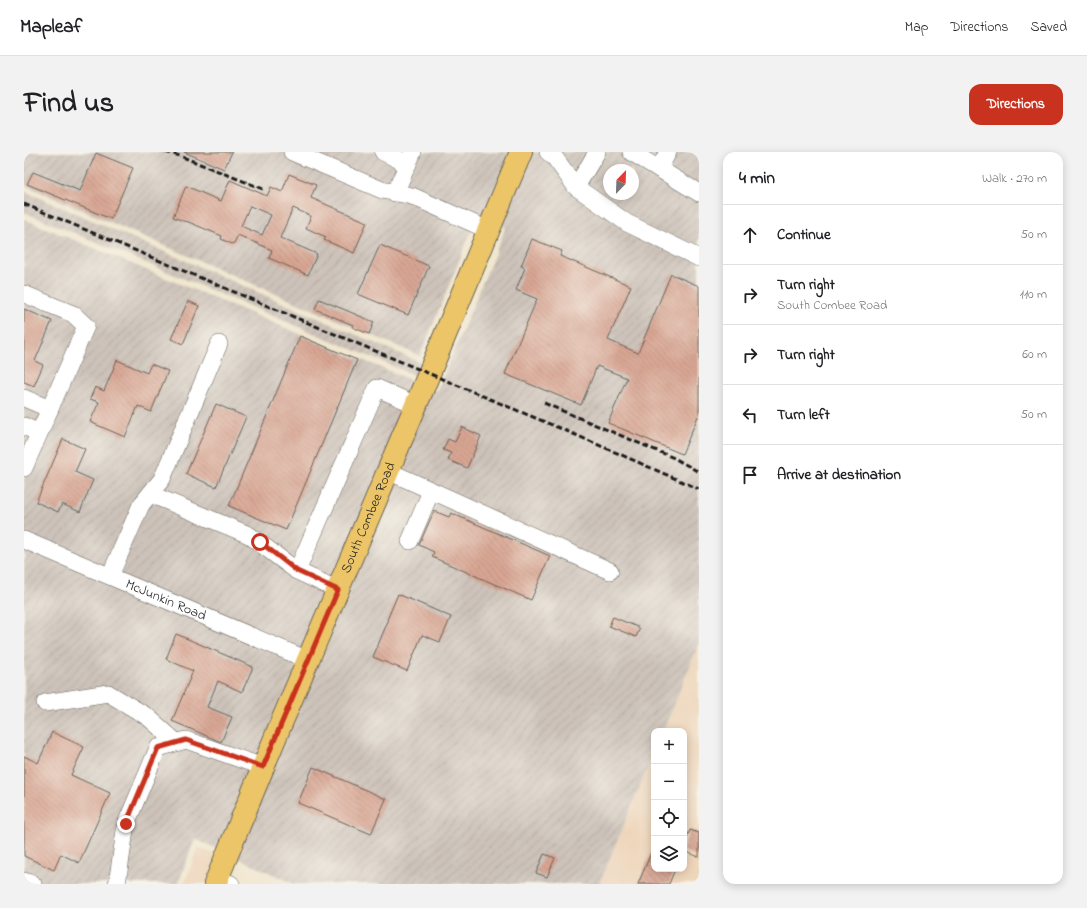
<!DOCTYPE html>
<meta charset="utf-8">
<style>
:root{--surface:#fff;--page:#f2f2f2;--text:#202124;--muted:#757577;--line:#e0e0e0;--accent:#c8321e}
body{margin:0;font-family:"Indie Flower",sans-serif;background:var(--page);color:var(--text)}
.controls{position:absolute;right:12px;bottom:12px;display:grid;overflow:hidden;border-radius:8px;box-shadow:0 2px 10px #0003}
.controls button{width:36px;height:36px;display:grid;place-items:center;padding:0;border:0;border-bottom:1px solid var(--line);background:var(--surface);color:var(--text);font:20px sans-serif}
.compass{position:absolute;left:579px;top:12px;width:36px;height:36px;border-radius:50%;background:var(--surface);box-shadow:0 2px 10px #0003;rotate:23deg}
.stop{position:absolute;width:12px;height:12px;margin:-9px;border:3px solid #c8321e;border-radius:50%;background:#fff}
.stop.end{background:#c8321e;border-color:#fff;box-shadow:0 1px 4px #0008}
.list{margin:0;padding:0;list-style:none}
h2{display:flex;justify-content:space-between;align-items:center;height:52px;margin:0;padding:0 16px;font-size:17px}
h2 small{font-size:13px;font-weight:400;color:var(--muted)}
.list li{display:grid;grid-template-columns:26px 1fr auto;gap:12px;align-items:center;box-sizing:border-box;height:60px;padding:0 16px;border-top:1px solid var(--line)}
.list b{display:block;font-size:15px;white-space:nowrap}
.list p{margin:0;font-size:13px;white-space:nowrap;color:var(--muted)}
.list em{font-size:13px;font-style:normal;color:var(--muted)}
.icon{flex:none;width:22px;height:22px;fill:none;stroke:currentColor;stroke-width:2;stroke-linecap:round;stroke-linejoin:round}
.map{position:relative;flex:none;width:675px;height:732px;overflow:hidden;border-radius:12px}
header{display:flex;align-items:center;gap:24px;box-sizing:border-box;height:56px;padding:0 20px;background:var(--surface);border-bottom:1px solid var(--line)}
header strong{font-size:19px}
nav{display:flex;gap:22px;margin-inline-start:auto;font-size:14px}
.intro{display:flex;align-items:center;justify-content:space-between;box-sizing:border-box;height:96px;padding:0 24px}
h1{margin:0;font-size:28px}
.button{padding:10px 18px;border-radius:12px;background:var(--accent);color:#fff;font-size:14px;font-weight:700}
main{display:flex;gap:24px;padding:0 24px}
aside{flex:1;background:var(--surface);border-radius:12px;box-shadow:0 2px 10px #0003}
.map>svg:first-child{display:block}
.built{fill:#eed6bb}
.industrial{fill:url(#industrial-furrows);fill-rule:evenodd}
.building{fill:url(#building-back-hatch);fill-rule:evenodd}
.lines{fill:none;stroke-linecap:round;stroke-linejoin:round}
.minor-casing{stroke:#67635b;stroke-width:18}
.major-casing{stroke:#67635b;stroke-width:24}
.minor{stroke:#fff;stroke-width:17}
.major{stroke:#ecc569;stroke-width:22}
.rail{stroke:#1c1c1c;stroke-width:3;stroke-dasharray:6 3;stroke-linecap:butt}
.route{stroke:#c8321e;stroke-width:5}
.labels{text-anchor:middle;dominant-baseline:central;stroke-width:3;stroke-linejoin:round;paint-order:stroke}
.street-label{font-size:14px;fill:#1c1c1c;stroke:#f7f3e8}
</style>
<header>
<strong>Mapleaf</strong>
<nav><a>Map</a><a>Directions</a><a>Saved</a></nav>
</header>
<div class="intro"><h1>Find us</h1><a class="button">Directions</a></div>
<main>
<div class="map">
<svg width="675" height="732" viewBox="0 0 675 732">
<defs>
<pattern id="industrial-furrows" width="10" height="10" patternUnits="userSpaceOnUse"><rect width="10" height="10" fill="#ccc2b9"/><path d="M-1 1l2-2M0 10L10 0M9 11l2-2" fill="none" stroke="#afa69e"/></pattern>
<pattern id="building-back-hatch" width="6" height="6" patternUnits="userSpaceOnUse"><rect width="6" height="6" fill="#d8a593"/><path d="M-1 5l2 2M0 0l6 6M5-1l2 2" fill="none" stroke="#b98d7e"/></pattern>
</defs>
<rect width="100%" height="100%" fill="#f7f3e8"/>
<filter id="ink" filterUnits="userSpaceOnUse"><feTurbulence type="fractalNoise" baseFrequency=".025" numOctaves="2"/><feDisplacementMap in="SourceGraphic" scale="8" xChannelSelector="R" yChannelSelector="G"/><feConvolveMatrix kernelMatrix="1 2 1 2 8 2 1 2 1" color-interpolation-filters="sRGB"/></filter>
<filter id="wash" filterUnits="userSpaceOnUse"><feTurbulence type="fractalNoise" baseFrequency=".012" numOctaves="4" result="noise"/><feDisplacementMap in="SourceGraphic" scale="16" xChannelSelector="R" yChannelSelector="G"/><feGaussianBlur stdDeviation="0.9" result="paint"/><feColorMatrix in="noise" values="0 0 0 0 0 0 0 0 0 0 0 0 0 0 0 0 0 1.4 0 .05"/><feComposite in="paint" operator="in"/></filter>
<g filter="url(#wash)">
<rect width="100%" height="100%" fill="#f1e7cf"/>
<path class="built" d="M675,492v240h-100l55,-132v117h30v-138h-21z
M174,695l22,10 -11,27h-25z"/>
<path class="industrial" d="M0,0h675v492l-36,87h-9v21l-55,132h-304l-100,-45 -17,45h-154v-665l413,172 69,-164 -29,-10 -57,139 -396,-171zM585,18h24v24h-24z
M0,39l393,170h5l2,-3 -3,20 -397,-166z"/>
<g id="blocks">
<path class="building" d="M160,0h48l-8,17z
M72,1l37,15 -22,51 -84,-35 6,-12 47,19z
M265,22l27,11 -5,13 56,24 -13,31 -30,-13 2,-3 -20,-9 5,-12 -18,-8 -13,30 37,16 -9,21 -39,-17 3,-8 -34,-15 -4,8h-1l-1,1 -11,-5 1,-3 -36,-15v1l-13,-5 13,-31 35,15 9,-21 37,16 4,-9 11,5zM226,54l21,9 -9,20 -21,-9z
M508,87l30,12 -2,5 71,30 -23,54 30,13 33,-79 28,12v128l-17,40 -74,-31 19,-45 -30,-12 -16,39 -76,-31 32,-75 -21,-9 9,-22 -4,-2z
M356,93l49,21 -21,49 -50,-21z
M295,147l55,23 -5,12 -17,-7 1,-2 -38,-16z
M164,149l11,5 -16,38 -12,-5z
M0,157l28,12 -17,40 8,4 -9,21 -10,-4z
M276,184l57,24 -71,170 -57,-24z
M93,208l30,13 4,-9 17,7 -17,41 -13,-6 -13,31 -35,-15 9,-20 -9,-3 5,-12 9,4z
M192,252l30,13 -30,70 -30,-13z
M438,275l19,9 -14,32 -19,-8 3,-7 -8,-3 5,-11 7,3z
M39,287l22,10 -10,23 18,8 -13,32 -18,-8 -4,8 -22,-10z
M410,359l15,6 2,-4 99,43 -19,44 -99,-43 2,-5 -15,-7z
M374,442l53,23 -11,25 -18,-7 -15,36 -34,-14 15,-36 -1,-1z
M589,465l27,11 -4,9 -27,-11z
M152,482l77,33 -11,25 -24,-11 -11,26 25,10 -11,25 -49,-21 21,-50 -27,-12z
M28,580l32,15 -13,28 39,18 -31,70 -18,-9 -7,16 -30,-14v-100l14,7z
M289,615l73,32 -15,35 -73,-31z
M666,678l9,3v24l-15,-6v-6z
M630,694v23h21l-6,15h-31z
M520,702l11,4 -8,19 -11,-4z"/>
</g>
</g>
<g filter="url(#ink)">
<use href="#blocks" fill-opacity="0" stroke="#67635b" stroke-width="1"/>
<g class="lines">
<defs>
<g id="minor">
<path d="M268,0l90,38 30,6 76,34"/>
<path d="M359,0l25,12"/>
<path d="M524,0l7,6 21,29 51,36 72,35"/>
<path d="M607,0l68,41"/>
<path d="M635,17l9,-17"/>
<path d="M552,35l21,-35"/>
<path d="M371,41l18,-41"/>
<path d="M0,142l49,20 13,12 -62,142"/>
<path d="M0,246l26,11"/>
<path d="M0,274l15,7"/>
<path d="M364,319l222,100"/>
<path d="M126,342l99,41 48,36"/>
<path id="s1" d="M0,388l284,120"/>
<path d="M386,389l21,-50"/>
<path d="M86,424l31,-71 21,-26 57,-135"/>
<path d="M314,438l-41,-19 80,-183 39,17"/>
<path d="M21,551l63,-10 40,24 28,25"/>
<path d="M193,726l14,6"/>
<path d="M0,729l9,3"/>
<path d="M93,732l9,-60 32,-76 28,-8 77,27"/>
</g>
<g id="major">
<path id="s2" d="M191,732l65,-158 136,-321 105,-253"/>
</g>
</defs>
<use href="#minor" class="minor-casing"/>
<use href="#major" class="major-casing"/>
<use href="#minor" class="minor"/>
<use href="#major" class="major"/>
<path class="rail" d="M0,0h3
M141,0l15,4 83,33
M0,52l552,231 123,54
M520,251l130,55 25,14"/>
</g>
</g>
<g class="lines" filter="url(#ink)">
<path class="route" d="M102,672l32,-76 28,-8 77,27 75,-177 -41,-19 -37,-29"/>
</g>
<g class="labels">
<g class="street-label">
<text stroke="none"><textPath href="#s2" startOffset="397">South Combee Road</textPath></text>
<text stroke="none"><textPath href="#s1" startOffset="154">McJunkin Road</textPath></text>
</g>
</g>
</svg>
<div class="controls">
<button>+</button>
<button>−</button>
<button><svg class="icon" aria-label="locate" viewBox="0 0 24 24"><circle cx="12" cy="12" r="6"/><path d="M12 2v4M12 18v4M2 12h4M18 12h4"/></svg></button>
<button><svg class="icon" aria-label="layers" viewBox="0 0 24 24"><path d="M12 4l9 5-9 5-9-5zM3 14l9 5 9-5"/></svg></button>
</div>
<svg class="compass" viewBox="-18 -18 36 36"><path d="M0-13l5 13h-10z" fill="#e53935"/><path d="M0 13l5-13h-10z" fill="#757577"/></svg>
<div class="stop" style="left:236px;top:390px"></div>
<div class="stop end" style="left:102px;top:672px"></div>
</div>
<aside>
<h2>4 min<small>Walk · 270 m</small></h2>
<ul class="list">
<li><svg class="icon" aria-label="ahead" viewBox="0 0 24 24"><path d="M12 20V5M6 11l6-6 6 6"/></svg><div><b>Continue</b></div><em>50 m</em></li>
<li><svg class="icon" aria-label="right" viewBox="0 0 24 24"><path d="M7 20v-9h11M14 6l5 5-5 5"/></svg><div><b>Turn right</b><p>South Combee Road</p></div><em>110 m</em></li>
<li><svg class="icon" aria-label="right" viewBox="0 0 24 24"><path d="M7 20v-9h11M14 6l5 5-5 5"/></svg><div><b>Turn right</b></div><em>60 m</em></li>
<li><svg class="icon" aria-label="left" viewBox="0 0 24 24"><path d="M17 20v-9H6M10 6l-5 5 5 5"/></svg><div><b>Turn left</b></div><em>50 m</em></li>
<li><svg class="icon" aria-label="arrive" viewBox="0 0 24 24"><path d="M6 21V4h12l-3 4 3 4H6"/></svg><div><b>Arrive at destination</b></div></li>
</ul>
</aside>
</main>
